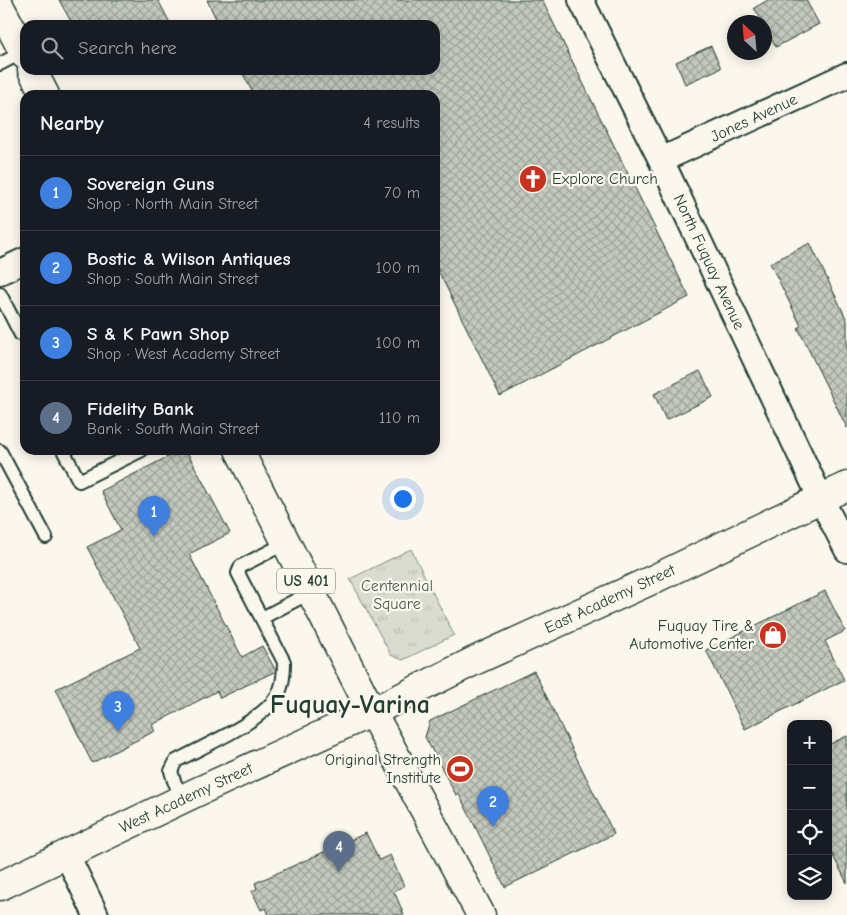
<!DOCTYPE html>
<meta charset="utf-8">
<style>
:root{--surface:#171b24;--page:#242831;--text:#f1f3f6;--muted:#9ea1a6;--line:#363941;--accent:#0f766e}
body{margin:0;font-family:"Comic Neue",sans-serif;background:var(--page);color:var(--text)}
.controls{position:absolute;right:15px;bottom:15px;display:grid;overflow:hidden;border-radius:10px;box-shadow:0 2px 12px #0003}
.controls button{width:45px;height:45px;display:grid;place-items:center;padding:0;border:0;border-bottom:1px solid var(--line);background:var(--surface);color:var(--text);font:25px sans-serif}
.compass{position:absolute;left:727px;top:15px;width:45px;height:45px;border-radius:50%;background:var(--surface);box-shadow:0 2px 12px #0003;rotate:334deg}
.you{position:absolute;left:402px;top:498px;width:18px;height:18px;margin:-12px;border:4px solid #fff;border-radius:50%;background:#1a73e8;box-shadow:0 0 0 8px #1a73e833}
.badge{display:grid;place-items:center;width:32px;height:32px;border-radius:50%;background:var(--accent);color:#fff;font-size:16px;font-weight:700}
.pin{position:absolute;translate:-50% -41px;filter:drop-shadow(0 1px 2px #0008)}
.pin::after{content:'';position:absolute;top:26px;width:18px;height:15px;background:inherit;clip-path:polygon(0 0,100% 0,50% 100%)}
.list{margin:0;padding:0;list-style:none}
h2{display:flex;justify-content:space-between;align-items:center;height:65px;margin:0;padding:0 20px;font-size:21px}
h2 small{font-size:16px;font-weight:400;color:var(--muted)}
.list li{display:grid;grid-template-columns:32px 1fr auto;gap:15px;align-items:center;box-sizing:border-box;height:75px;padding:0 20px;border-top:1px solid var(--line)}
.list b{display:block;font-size:19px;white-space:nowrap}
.list p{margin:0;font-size:16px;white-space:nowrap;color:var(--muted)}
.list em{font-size:16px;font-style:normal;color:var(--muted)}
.icon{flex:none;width:28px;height:28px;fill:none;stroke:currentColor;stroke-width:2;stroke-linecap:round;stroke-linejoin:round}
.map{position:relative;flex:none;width:847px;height:915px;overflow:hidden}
.search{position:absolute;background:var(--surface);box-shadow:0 2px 12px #0003;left:20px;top:20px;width:420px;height:55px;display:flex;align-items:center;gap:12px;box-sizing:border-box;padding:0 18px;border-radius:15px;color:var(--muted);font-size:19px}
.panel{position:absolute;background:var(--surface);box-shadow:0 2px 12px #0003;left:20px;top:90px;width:420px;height:365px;border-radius:15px}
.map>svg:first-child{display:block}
.park{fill:url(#park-tufts);stroke:#7d8c82}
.building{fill:url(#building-cross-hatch);stroke:#1f3d34}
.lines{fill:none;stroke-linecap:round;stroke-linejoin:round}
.lane-casing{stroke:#1f3d34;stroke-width:16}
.street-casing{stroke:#1f3d34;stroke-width:28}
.secondary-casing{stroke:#1f3d34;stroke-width:31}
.primary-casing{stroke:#1f3d34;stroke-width:31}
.lane{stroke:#fbf7ec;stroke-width:12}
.street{stroke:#fbf7ec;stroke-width:24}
.secondary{stroke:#fbf7ec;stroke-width:28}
.primary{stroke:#fbf7ec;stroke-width:28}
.labels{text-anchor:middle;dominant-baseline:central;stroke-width:4.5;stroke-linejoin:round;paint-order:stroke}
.shield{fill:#fbf7ec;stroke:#61756b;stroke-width:1}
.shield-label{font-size:15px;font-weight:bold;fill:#1f3d34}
.street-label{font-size:16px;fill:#1f3d34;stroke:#fbf7ec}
.poi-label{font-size:16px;fill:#1f3d34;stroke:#fbf7ec;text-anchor:end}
.park-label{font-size:16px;fill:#455d53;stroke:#fbf7ec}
.town-label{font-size:26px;font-weight:bold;fill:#1f3d34;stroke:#fbf7ec}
</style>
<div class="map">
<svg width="847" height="915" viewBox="0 0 847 915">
<defs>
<pattern id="park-tufts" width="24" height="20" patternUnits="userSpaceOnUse" patternTransform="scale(1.25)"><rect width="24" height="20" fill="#dbdcd1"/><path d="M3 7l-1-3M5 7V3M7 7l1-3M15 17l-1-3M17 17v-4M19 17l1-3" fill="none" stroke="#bcbeb4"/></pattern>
<pattern id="building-cross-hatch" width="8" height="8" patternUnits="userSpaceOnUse" patternTransform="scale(1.25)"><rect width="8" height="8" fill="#c4c9be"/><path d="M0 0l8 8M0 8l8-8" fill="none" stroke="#9fa49b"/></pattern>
</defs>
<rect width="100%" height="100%" fill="#fbf7ec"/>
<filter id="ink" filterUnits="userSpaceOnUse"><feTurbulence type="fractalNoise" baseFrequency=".02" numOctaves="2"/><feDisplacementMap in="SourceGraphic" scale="10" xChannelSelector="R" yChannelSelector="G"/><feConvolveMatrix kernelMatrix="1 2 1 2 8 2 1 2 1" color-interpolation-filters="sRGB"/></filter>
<g filter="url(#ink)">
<path class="park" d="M411,549l43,86 -51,25 -12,-5 -41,-76z"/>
<path class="building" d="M59,0h99l13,25h-98z
M207,0h335l147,297 -189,99 -65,-132v-169h-181l-13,-25h194v-45h-216z
M768,0h38l13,24 -43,23 -12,-21v-4h-1l-9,-14z
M711,46l10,22 -36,16 -9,-22z
M810,243l37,77v108l-49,-100 3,-2 -31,-63z
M700,371l13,26 -47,23 -12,-26z
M181,450h5l44,83 -41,21 53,103 20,-11 14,25 -56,27 -3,-7 -65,34 3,6 -63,32 -36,-74 84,-41 -53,-101 34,-17 -20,-39z
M825,591l20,40 -20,10 19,39 -99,49 -39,-79z
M534,671l80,163 -109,53 -46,-93 -3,1 -31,-58 5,-16z
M847,736v147l-19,-37v-101z
M366,833l13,27 11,-5 14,31 -10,5 10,24h-135l-3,-7 -5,2 -9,-19 5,-2 -2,-6z"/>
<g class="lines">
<defs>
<path id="lane" d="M0,64l23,-12
M0,294l21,41
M63,450l16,31 63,-31
M0,451l46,86
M262,618l49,-26
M183,799l-9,-18 -3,-10 5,-10c29,-16 84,-38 101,-65 6,-9 7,-22 7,-34l-46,-89 3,-7 45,-23"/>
<path id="street" d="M581,0l80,160 160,339 26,51
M661,160l186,-85
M0,272l25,-12
M67,855l29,60"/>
<path id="secondary" d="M0,886l197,-94 175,-80 102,-51 180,-82 193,-93"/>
<path id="primary" d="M0,7l25,48
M32,70l13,25
M239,450l133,262 109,203"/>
</defs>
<use href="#lane" class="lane-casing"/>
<use href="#street" class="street-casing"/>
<use href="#secondary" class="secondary-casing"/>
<use href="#primary" class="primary-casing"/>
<use href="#lane" class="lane"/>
<use href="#street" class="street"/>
<use href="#secondary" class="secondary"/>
<use href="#primary" class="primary"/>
</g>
</g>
<defs>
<symbol id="church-disc" viewBox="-11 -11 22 22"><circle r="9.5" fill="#c8321e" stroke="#fbf7ec"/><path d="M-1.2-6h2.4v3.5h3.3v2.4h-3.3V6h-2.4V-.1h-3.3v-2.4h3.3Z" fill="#fff"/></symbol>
<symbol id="shop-disc" viewBox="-11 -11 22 22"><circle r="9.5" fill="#c8321e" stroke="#fbf7ec"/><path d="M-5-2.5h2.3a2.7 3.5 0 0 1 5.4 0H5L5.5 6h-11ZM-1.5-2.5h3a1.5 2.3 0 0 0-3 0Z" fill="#fff"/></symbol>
<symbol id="stadium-disc" viewBox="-11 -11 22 22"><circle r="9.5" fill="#c8321e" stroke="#fbf7ec"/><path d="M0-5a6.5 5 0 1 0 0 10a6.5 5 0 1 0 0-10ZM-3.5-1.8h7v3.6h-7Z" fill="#fff"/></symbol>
</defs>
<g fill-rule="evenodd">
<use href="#church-disc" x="517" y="163" width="32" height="32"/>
<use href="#shop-disc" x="757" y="619" width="32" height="32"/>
<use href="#stadium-disc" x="444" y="753" width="32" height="32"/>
</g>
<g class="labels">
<rect class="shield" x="277" y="568.5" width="58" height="25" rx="4"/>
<g class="shield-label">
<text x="306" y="581">US 401</text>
</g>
<g class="street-label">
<text transform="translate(754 118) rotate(-25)">Jones Avenue</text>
<text transform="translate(709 262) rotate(65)">North Fuquay Avenue</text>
<text transform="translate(610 599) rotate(-25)">East Academy Street</text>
<text transform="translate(186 798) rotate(-25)">West Academy Street</text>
</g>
<g class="poi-label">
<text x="552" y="179" text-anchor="start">Explore Church</text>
<text x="754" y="626">Fuquay Tire &amp;<tspan x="754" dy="18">Automotive Center</tspan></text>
<text x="441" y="760">Original Strength<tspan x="441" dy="18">Institute</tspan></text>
</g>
<g class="park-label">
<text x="397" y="586">Centennial<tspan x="397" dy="18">Square</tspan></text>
</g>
<g class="town-label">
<text x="350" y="705">Fuquay-Varina</text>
</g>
</g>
</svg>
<div class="controls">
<button>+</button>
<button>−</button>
<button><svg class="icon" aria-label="locate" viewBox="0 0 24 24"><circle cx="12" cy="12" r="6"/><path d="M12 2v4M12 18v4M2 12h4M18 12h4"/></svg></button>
<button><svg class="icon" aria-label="layers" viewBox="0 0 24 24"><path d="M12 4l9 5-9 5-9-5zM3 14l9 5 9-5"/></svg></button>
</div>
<svg class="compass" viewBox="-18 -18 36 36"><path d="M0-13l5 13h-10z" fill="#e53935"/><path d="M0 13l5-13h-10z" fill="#9ea1a6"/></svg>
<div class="you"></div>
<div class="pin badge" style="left:154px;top:537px;background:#3f7fe0">1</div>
<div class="pin badge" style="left:493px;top:827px;background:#3f7fe0">2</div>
<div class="pin badge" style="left:118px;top:732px;background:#3f7fe0">3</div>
<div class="pin badge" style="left:339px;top:872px;background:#5c6f8a">4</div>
<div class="search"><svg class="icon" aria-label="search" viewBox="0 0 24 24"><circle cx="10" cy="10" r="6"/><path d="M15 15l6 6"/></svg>Search here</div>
<section class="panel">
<h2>Nearby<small>4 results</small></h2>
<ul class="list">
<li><span class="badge" style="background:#3f7fe0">1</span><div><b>Sovereign Guns</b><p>Shop · North Main Street</p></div><em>70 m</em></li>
<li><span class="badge" style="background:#3f7fe0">2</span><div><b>Bostic &amp; Wilson Antiques</b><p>Shop · South Main Street</p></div><em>100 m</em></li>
<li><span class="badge" style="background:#3f7fe0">3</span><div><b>S &amp; K Pawn Shop</b><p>Shop · West Academy Street</p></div><em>100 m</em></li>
<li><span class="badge" style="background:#5c6f8a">4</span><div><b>Fidelity Bank</b><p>Bank · South Main Street</p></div><em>110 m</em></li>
</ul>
</section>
</div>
